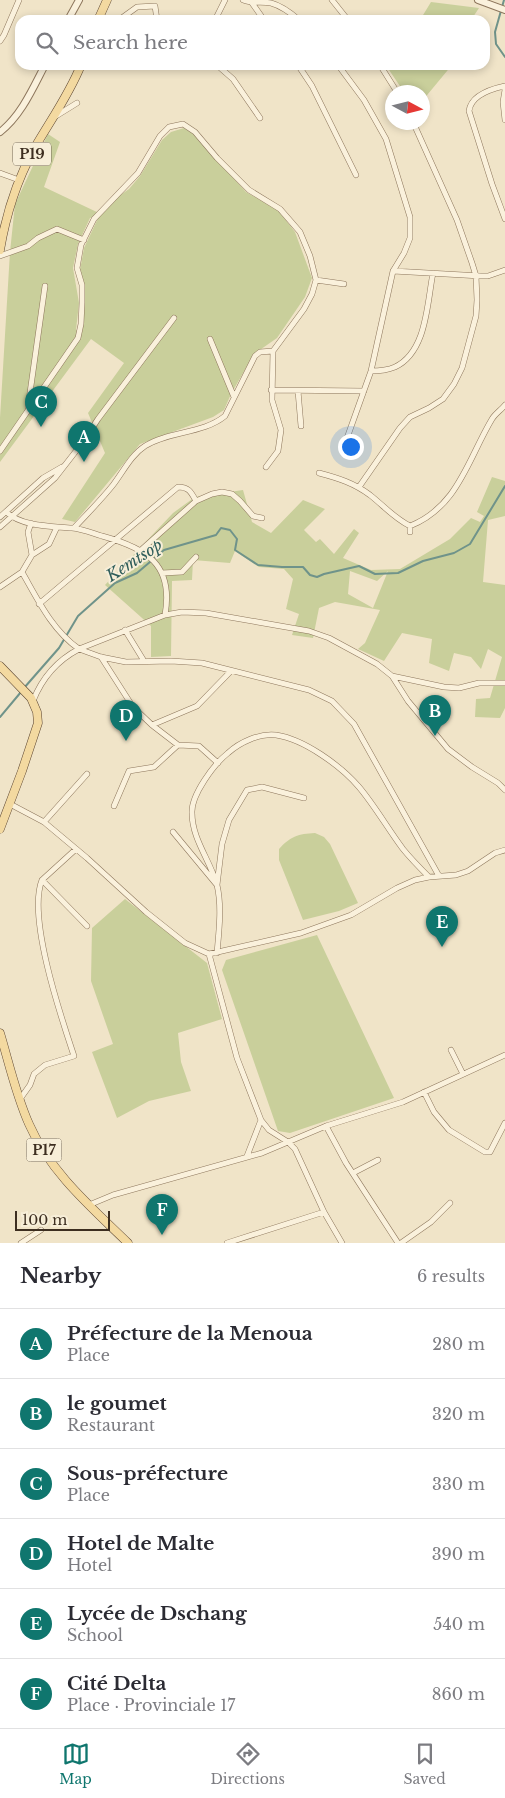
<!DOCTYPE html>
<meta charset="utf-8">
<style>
:root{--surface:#fff;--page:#f7f7f7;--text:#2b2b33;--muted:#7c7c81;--line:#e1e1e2;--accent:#0f766e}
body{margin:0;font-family:"Libre Baskerville",serif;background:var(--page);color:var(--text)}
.compass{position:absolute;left:385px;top:85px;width:45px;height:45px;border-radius:50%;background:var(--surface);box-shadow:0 2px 8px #0003;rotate:97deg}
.scale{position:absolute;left:15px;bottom:12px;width:95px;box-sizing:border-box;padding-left:5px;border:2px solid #3d2e20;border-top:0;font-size:14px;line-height:18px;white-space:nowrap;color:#3d2e20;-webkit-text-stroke:4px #f7eed8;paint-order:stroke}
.you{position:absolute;left:350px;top:446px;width:18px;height:18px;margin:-12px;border:4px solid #fff;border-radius:50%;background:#1a73e8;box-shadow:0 0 0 8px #1a73e833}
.badge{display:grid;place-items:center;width:32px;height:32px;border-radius:50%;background:var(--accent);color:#fff;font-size:16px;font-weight:700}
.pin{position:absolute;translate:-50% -41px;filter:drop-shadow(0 1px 2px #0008)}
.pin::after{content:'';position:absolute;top:26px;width:18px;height:15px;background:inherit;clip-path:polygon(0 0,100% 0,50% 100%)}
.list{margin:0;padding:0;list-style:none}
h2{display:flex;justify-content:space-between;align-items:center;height:65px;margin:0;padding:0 20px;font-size:21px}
h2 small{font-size:16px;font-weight:400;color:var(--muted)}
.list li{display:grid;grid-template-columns:32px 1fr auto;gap:15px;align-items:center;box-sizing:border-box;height:70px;padding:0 20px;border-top:1px solid var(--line)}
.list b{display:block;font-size:19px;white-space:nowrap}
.list p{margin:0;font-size:16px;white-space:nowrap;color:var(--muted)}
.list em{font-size:16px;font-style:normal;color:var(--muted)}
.icon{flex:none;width:28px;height:28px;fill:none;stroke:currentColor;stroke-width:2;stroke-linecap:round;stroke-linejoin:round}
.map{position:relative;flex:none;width:505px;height:1243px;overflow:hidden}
.search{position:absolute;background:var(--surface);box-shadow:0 2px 8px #0003;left:15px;right:15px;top:15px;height:55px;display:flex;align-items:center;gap:12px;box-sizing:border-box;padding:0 18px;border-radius:15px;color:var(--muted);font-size:19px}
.sheet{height:485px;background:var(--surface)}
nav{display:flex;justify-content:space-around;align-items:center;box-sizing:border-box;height:70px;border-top:1px solid var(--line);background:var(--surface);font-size:14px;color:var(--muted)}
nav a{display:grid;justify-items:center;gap:2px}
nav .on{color:var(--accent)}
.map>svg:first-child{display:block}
.green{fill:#c9cf9b;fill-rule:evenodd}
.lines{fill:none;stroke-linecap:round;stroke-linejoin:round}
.stream{stroke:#6f938a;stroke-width:2}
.minor-casing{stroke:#8d765c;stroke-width:6}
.tertiary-casing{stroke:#8d765c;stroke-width:8}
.primary-casing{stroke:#5b4430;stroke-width:9}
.minor{stroke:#faf1dc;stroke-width:5}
.tertiary{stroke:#faf1dc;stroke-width:6}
.primary{stroke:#f3d9a0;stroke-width:8}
.labels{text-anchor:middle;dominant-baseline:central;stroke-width:4;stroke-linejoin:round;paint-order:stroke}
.shield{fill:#f7eed8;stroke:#756857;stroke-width:1}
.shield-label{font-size:14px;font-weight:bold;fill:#3d2e20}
.water-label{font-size:16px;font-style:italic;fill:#2f5d5a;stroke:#f7eed8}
</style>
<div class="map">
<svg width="505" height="1243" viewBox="0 0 505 1243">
<rect width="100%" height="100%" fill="#f0e4c8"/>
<path class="green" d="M431,2l48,6 -8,12h-51z
M390,65h62l-29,35 -1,-8h-18l-17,-25z
M184,128l10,6 52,58 32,18 17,22 17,46 -7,19 -28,41 -23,16 -23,40 -7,16 -11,7 -73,27 -65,78 -13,-3 43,-66 -17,-40 36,-50 -33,-24 -91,123v-44l10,-166 5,-48 33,-70 12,8 -16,45 57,27 11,-13 17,-12 11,-13 22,-36 9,-8zM100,214l-16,34 -4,22 5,16 -3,48 -6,-4 3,-27 -6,-35 5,-24 12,-26z
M492,477l13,4v35l-17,4 -5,62 22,3v123l-5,10 -25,-1 1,-18 14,-1 12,-41 -14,-8 -7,20 -10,-12 -17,-4 -5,18 -20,-8 3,-24 -30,-6 -18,28 -26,-12 7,-6 15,-33 -45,-8 -16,6 -6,30 -21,-3 7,-21 -13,-5 7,-30 -9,-10 -25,-2 -24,-16 -5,12 -37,-3 -1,20 -20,1 -1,75 -20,1v-31l-46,-41 68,-72 22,-16 48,-7 9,32 19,11 32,-33 22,9 -21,21 12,12 4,-3 14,15 20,-25 5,4 -16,25 28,12 29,-1 50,-30 21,-21 9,4 4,-6 -7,-4zM388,571l-15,37 -25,-14 2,-23 27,10z
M315,833l9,4 6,7 28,59 -19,8 -36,9 -24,-60v-11c12,-13 19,-15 36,-16z
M125,899l82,64 15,56 -44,14 3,29 10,29 -42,10 -32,17 -25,-66 21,-8 -22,-63 1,-53z
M317,935l77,163 -104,35 -12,-2 -56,-161 4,-10z"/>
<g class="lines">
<path class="stream" d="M504,0l-9,32 1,12 9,13
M24,688l35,-40 19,-32 37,-33 22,-10 27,-23 52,-15 5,-7 9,2 7,9 -2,11 23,15 24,2h21l7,8 7,2 7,-3 35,-8 16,8 23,-1 25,-12 31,-8 16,-9 35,-58
M0,717l21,-25"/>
<defs>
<path id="minor" d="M243,0c10,4 18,1 28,3 11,3 20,10 28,17
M332,0l16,20
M252,3l12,17
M119,20l18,-13 18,-1 2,14
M215,20l10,-20
M0,41l4,-6 15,-35
M217,65l16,14 27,39
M298,65l14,21 44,89
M338,65l26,35 22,39 24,78v21l-6,15 -11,18 -22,100 -24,67
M380,65l17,27
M505,86c-14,3 -34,9 -36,25l23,73 13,35
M505,90l-2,12 2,18
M56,116l21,-13
M0,173l19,7
M0,256l28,-10 10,-8 19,-9 27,11
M393,271l88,5h7l17,-6
M316,280l28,4
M210,339l24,58
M371,371c8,0 17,-1 24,-4 32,-15 32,-64 38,-94
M271,390l93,1
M298,391l3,35
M28,407l17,-121
M0,451l78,-113 3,-14 1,-21v-18l-5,-17 4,-23 13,-26 44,-46 22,-37 9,-9 14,-3 12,8 22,26 32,32 31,19 20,23 10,24 6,24 -4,14 -8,15 -31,42 -1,49 9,30 -3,21 -12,16
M319,473c19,5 35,10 51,22 14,11 24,23 40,31
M359,487l41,-59 10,-11 19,-9 14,-9 11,-15 8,-16 14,-52 1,-16 -1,-24 -4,-13 -15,-43 -44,-98
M6,512c17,15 45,14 66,16 10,1 20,5 30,8 44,12 72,28 63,79
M0,517l43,-39 19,-11
M31,523l-3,9 4,23
M0,527l55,-49 28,-36 15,-23 76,-101
M74,528c13,-14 27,-28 39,-43 10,-13 18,-30 32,-39 24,-15 58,-12 80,-30l30,-60 5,-4 13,-1
M410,532v-6c48,-19 58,-67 82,-107 3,-5 9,-9 13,-14
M141,550l55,-49 16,-7 10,-2 10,2 8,7 13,15 9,2
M22,572l10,-17 17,-11 8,-17
M162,573l20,-1 14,-15
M0,587l22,-15c16,28 30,58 57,77l86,-34 17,-3 24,1 103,18 20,7 48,26 15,12 16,25 40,48 24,18 26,16 7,7
M39,604l139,-117c11,0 13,5 18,14
M125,630l19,31
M101,657l32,50 19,18 26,20 21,1 19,17
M392,676l52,11 15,1 20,-5h26
M33,701c9,-23 25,-41 46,-52l22,8 25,5 45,-1 31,2 107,27 23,11 22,23 85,152
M152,725l45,-19 34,-35
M10,804l34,18 43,36 59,54 39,31 24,11 92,-21 50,-18 46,-27 18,-8 14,-3 27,-2 12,-4 27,-18 10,-3
M114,806l15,-35 25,-4 24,-22
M44,822l43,-48
M173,832l44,53 5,-41 7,-24 18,-30 15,-3 42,11
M42,880l45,46
M217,953c2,-22 5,-47 0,-68 -7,-25 -25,-46 -25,-72 -1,-18 22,-49 36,-60 12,-11 32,-20 48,-18 28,4 65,31 83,52 16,19 29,42 44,62 8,10 17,19 26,28
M209,954l28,104 24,62 8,10 19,12 7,7 29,63 18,31
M451,1050l12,24
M424,1092l10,20 15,18 36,22h5l15,-29
M20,1099l10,-14 4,-11 11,-9 29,-9c-13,-39 -47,-139 -32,-176l34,-31
M326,1126l20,37 52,80
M247,1156l14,-36
M353,1173l25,-13
M89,1205l24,-10 149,-42 64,-27 77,-24 102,-47
M21,1243l20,-13
M227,1243l97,-31
M401,1243l30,-21 19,-19"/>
<path id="tertiary" d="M478,0l27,10
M68,20l11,-20
M0,132c21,-16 33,-44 45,-67"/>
<path id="primary" d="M98,20l9,-20
M0,250c6,-36 17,-70 34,-101 16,-28 35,-54 47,-84
M0,666l31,32 6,14 1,11 -16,48 -22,58
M0,1033c9,30 16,62 29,91 21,48 62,83 99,119"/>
</defs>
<use href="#minor" class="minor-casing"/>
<use href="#tertiary" class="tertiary-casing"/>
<use href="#primary" class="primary-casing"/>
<use href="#minor" class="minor"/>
<use href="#tertiary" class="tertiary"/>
<use href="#primary" class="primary"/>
</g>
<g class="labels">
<g class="shield">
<rect x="13" y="142.5" width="38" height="23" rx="4"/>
<rect x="26.5" y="1138.5" width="35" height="23" rx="4"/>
</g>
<g class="shield-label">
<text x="32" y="154">P19</text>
<text x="44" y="1150">P17</text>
</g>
<g class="water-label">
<text transform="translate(134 560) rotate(-33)">Kemtsop</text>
</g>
</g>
</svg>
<svg class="compass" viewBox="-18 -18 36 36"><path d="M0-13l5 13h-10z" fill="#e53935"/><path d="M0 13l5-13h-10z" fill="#7c7c81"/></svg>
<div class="scale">100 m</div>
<div class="you"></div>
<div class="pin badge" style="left:84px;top:462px">A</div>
<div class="pin badge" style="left:435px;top:736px">B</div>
<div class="pin badge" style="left:41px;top:427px">C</div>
<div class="pin badge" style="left:126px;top:741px">D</div>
<div class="pin badge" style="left:442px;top:947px">E</div>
<div class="pin badge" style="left:162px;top:1235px">F</div>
<div class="search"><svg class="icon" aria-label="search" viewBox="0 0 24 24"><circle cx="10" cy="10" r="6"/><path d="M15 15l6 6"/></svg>Search here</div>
</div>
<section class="sheet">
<h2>Nearby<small>6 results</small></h2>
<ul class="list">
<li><span class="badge">A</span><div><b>Préfecture de la Menoua</b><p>Place</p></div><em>280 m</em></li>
<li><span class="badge">B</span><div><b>le goumet</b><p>Restaurant</p></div><em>320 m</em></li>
<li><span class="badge">C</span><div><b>Sous-préfecture</b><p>Place</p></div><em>330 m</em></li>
<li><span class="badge">D</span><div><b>Hotel de Malte</b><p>Hotel</p></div><em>390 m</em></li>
<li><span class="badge">E</span><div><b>Lycée de Dschang</b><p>School</p></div><em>540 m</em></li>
<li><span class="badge">F</span><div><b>Cité Delta</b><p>Place · Provinciale 17</p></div><em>860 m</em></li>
</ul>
</section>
<nav>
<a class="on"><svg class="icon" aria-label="map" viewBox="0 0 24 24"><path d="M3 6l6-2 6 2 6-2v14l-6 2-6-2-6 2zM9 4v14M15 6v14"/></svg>Map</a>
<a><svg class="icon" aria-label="directions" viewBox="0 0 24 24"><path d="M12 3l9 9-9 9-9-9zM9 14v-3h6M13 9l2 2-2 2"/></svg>Directions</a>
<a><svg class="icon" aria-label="saved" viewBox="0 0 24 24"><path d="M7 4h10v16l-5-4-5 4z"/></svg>Saved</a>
</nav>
